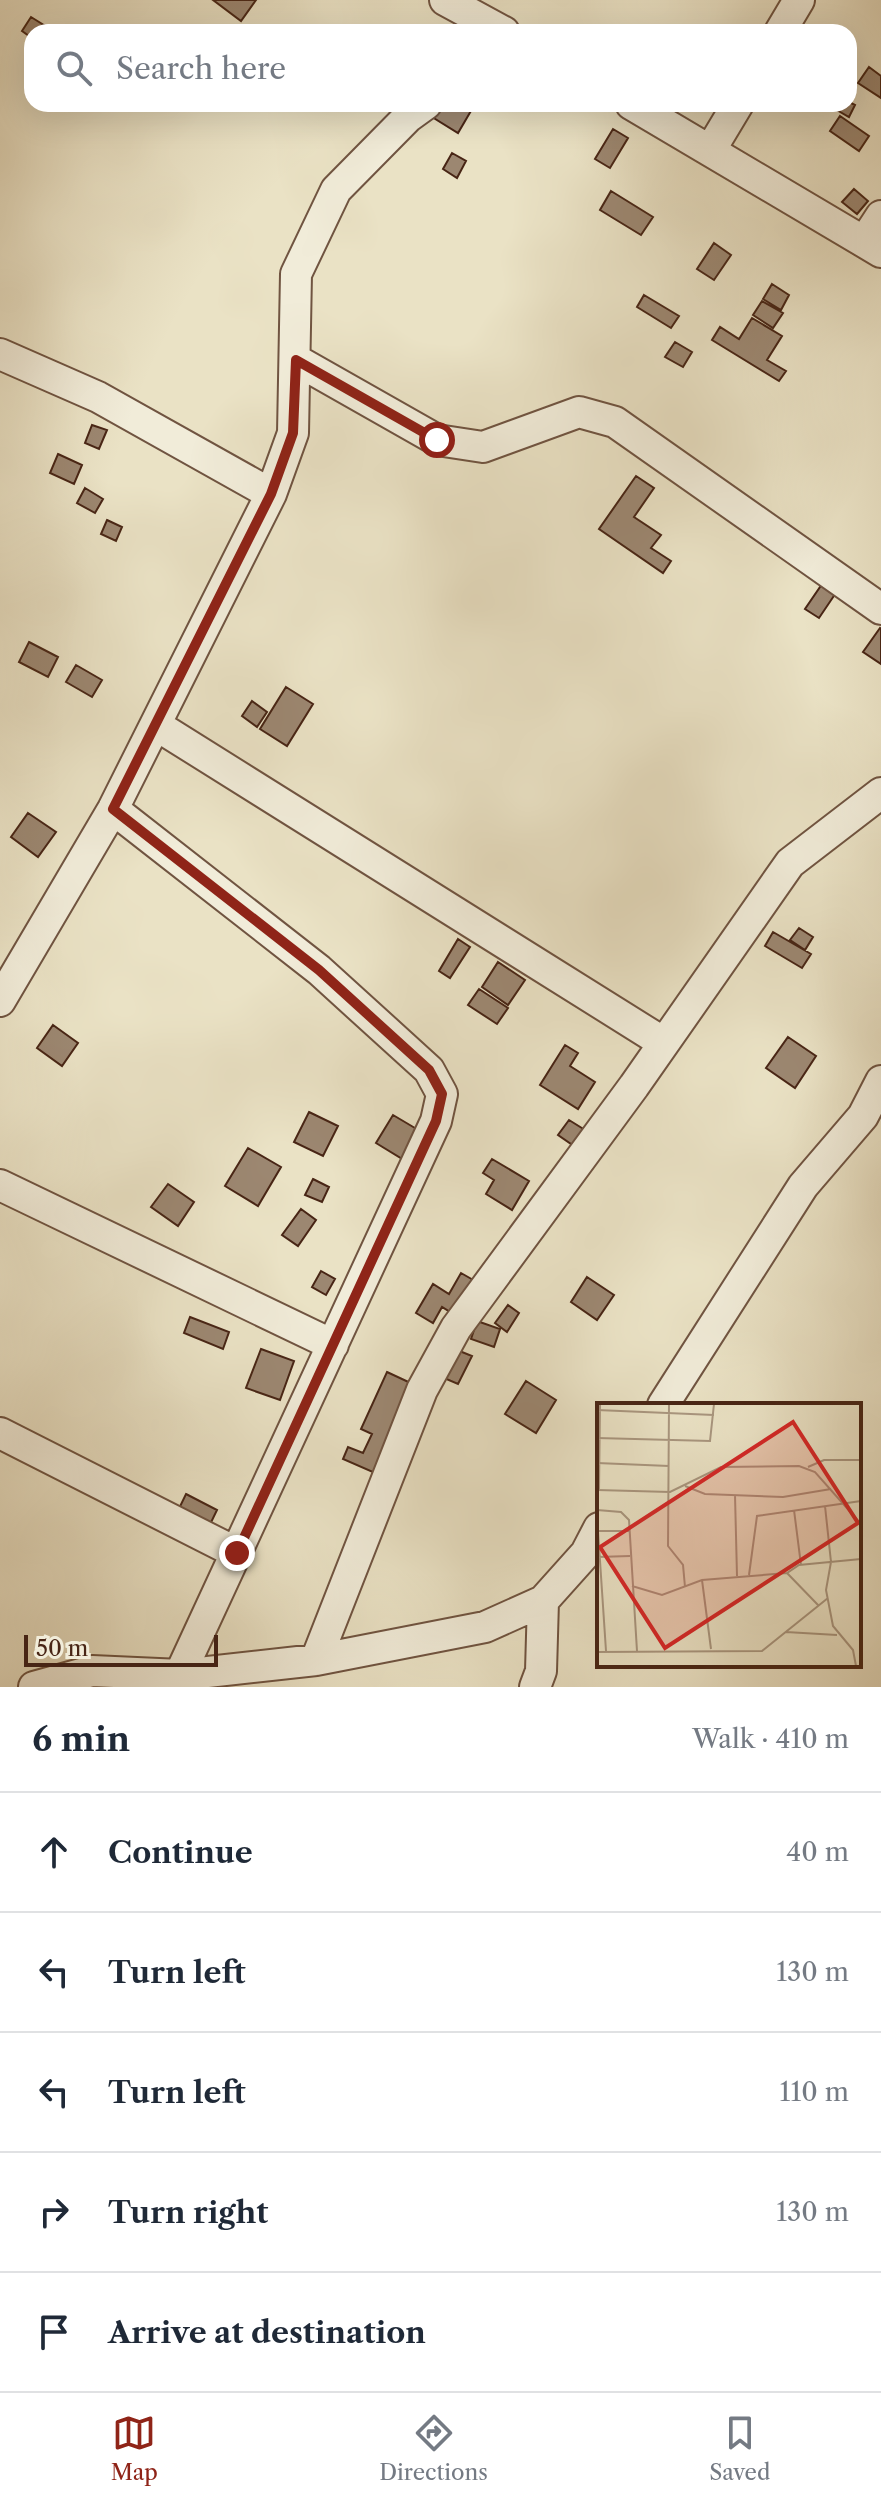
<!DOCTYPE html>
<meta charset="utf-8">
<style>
:root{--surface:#fff;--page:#f6f6f7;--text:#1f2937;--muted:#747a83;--line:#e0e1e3;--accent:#8f2418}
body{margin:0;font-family:"Libre Caslon Text",serif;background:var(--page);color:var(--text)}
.scale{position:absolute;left:24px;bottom:20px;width:194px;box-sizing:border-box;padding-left:8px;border:4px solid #482515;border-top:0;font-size:22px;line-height:28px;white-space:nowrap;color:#482515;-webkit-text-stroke:6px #f1ecd9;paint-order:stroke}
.stop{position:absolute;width:24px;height:24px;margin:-18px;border:6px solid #8f2418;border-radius:50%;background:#fff}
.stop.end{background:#8f2418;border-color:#fff;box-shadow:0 2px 8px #0008}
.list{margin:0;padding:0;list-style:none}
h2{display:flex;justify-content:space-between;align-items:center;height:104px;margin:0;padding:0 32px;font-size:34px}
h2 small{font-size:26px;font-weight:400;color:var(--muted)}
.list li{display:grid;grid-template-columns:52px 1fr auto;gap:24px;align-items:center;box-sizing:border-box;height:120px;padding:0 32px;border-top:2px solid var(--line)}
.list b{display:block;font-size:30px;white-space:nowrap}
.list em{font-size:26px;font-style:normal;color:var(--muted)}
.icon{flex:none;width:44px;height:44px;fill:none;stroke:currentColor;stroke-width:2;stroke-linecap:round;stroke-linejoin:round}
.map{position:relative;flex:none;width:881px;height:1687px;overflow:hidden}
.search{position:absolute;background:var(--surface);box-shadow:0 8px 32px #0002;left:24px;right:24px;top:24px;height:88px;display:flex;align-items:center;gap:20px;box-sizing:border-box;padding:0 28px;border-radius:24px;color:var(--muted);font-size:30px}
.sheet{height:704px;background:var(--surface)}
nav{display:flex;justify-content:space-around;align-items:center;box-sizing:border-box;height:112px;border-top:2px solid var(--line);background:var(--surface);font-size:22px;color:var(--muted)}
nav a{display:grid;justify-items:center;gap:4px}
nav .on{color:var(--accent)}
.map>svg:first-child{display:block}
.building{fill:#9c8771;stroke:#482515;stroke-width:2}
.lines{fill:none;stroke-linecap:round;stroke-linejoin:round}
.minor-casing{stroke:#705441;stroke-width:34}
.minor{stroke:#f1ecd9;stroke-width:30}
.route{stroke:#8f2418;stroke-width:10}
.inset-road{fill:none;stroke:#a9967f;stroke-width:2}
.view{fill:#d62828;fill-opacity:0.15;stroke:#d62828;stroke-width:4}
.inset-edge{fill:none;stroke:#482515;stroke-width:4}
</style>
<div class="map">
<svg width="881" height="1687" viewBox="0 0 881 1687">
<rect width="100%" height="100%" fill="#eae2c5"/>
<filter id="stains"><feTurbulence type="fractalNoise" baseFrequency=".0025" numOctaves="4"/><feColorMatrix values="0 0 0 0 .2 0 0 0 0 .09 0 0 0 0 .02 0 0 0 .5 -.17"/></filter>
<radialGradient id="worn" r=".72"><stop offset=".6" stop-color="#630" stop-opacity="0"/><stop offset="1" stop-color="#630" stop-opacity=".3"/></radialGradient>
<path class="building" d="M213,0h43l-15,21z
M31,17l24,15h-23v6l-10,-7z
M869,67l12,9v22l-23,-15z
M849,102l6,3 -6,12 -14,-8 3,-5z
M429,104h46l-17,29 -34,-21z
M840,116l29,20 -10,15 -29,-20z
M613,129l15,9 -18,30 -15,-9z
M452,153l14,8 -9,17 -14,-9z
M854,189l14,12 -11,13 -15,-12z
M611,191l42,26 -12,18 -41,-25z
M714,243l17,12 -17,25 -17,-11z
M772,284l17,11 -8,15 -18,-11z
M644,295l35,21 -8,12 -34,-21z
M762,301l21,12 -10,15 -20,-13z
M752,318l30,18 -15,24 19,11 -7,10 -67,-41 8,-13 19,12z
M675,342l17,10 -9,15 -18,-10z
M92,425l15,5 -8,19 -14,-6z
M58,454l24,11 -8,19 -24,-11z
M636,476l18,12 -20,29 27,18 -10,13 20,13 -8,12 -64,-44z
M85,488l18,11 -8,14 -18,-10z
M107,520l15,7 -6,14 -15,-7z
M833,568l13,10 -27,40 -14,-9z
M880,628l1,1v35l-18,-12z
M29,642l29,15 -10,20 -29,-15z
M76,665l26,15 -10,17 -26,-15z
M286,687l27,17 -26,42 -27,-17z
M252,701l15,11 -10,15 -15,-11z
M28,813l28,19 -18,25 -27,-20z
M799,928l14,9 -8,13 -15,-10z
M773,932l38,22 -9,14 -37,-22z
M458,939l12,8 -20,31 -11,-7z
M498,962l27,18 -17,25 -26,-18z
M479,989l29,19 -11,16 -29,-19z
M53,1025l25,18 -16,23 -25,-18z
M788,1037l28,19 -21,32 -29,-20z
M565,1045l13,8 -8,13 25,16 -17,27 -38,-24z
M309,1112l29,14 -15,30 -29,-14z
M393,1115l27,16 -16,29 -28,-17z
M569,1120l16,10 -11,16 -16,-11z
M248,1148l33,19 -23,39 -33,-20z
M492,1159l37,22 -17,29 -26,-16 8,-14 -11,-7z
M313,1179l16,8 -7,15 -17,-7z
M168,1184l26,18 -16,24 -27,-19z
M301,1209l15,11 -18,26 -16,-11z
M321,1271l14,8 -9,16 -14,-8z
M461,1273l14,8 -20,34 -13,-8 -9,16 -17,-10 17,-29 16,10z
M587,1277l27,18 -17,25 -26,-18z
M508,1305l11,8 -12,19 -12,-9z
M190,1317l39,15 -6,17 -39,-16z
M477,1321l23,8 -6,18 -23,-8z
M261,1349l33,12 -14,39 -34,-12z
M457,1350l15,6 -14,28 -14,-6z
M387,1372l28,13 -40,88 -32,-14 5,-12 15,6 9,-19 -11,-5z
M526,1381l30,19 -20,33 -31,-19z
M186,1494l31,16 -15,31 -31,-16z"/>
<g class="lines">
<defs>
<path id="minor" d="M445,0l59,32
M780,32l19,-32
M631,104l250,148
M711,149l27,-45
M864,242l17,-26
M0,354l98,43 173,97
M296,360l141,80 46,7 96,-35 36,10 266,187
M156,725l508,318
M113,809l206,161 110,100 13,24 -6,27 -262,566
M0,1001l113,-192 158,-315 22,-61 3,-159 40,-84 72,-73 18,-13
M0,1185l333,160
M663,1405l140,-219 60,-70 18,-35
M0,1433l237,120
M316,1660l106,-270 34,-62 178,-242 156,-223 91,-70
M34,1687l58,-16 89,4 135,-15 169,-33 58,-26 43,-48 13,-25
M535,1687l6,-16 2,-70"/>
</defs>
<use href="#minor" class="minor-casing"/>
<use href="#minor" class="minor"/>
</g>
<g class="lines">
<path class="route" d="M237,1553l199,-432 6,-27 -13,-24 -110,-100 -206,-161 158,-315 22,-61 3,-73 141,80"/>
</g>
<g transform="translate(597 1403)">
<rect width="264" height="264" fill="#eae2c5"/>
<path class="inset-road" d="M72,1l-1,142 15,19 2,22M0,7l117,5M0,35l113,3 4,-37M0,60l72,3M211,64l16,-7h37M88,83l20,8 78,3 48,-8M0,87l73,2 51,-25 78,-1 16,6 46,52M2,87l1,-86M138,92l2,81M228,103l6,56 -5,28 7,36 20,24 3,16M0,107l24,2 8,8 8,131M197,107l7,55M0,128h32M1,128l8,120M0,154l33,-1M190,170l31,32M152,172l8,-59 104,-15M105,177l9,69M35,183l30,9 40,-15 85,-7 12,-8 62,-6M189,229l51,3M0,249l165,-1 66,-53"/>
<path class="view" d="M196,19l65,101 -193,125 -65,-101z"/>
<rect width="264" height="264" class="inset-edge"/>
</g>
<rect width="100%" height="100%" filter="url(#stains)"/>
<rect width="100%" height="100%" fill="url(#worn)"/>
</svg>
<div class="scale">50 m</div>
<div class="stop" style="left:437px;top:440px"></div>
<div class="stop end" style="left:237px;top:1553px"></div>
<div class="search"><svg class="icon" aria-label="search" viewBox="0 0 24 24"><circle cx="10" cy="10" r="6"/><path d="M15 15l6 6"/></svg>Search here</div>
</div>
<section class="sheet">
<h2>6 min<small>Walk · 410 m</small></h2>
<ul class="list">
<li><svg class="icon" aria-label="ahead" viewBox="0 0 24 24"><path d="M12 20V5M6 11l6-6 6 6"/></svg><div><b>Continue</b></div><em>40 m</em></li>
<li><svg class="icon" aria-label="left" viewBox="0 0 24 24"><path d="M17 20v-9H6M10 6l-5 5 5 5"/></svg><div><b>Turn left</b></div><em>130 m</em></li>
<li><svg class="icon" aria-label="left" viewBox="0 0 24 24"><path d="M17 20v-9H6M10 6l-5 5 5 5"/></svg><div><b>Turn left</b></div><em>110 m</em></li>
<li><svg class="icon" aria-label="right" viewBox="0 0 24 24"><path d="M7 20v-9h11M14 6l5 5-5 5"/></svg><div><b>Turn right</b></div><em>130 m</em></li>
<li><svg class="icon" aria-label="arrive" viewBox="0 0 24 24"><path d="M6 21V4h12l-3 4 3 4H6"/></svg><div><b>Arrive at destination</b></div></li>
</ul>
</section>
<nav>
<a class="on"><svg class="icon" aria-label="map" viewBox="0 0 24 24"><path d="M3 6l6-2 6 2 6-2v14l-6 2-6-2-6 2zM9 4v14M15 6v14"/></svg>Map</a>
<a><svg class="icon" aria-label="directions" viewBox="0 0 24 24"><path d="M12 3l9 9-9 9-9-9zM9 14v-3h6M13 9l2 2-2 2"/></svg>Directions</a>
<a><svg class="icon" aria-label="saved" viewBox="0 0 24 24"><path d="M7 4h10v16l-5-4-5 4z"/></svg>Saved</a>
</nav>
